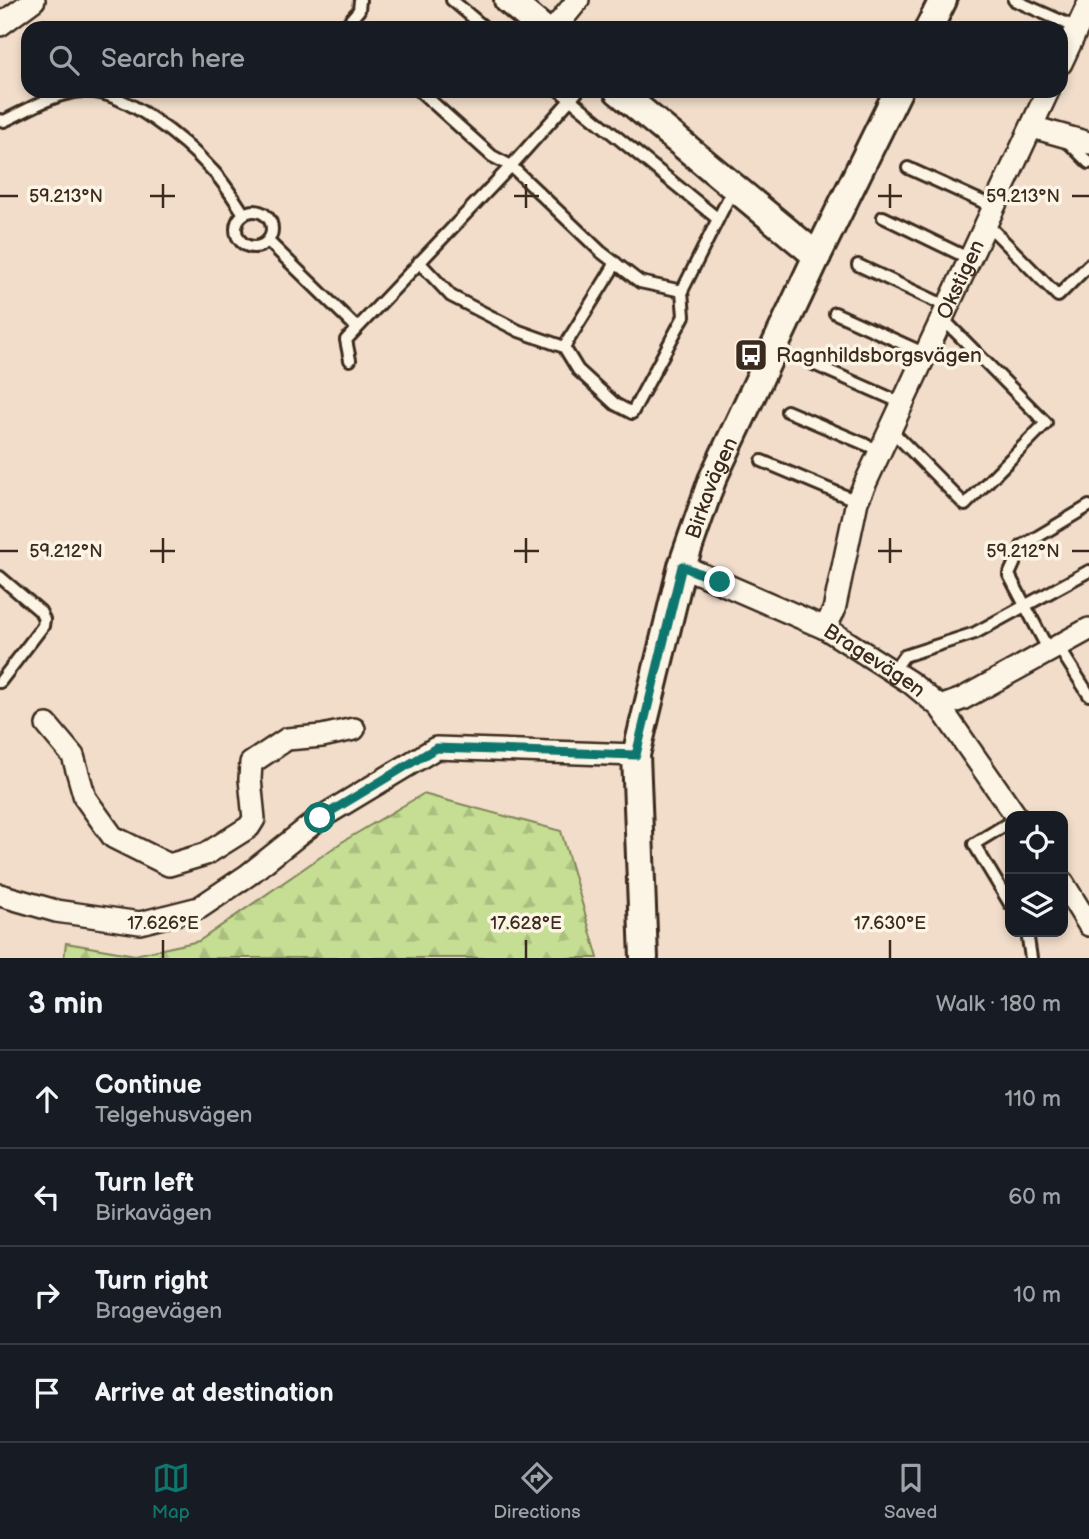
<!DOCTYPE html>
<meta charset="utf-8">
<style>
:root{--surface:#171b24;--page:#20242c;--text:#f1f3f6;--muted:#9ea1a6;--line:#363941;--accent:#0f766e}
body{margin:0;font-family:"Balsamiq Sans",sans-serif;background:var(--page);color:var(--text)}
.controls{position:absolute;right:21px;bottom:21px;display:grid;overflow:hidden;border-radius:14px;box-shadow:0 4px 10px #0003}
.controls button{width:63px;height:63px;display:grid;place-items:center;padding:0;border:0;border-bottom:2px solid var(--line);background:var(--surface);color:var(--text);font:35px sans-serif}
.stop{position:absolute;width:21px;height:21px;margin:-16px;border:5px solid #0f766e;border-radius:50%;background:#fff}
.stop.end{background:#0f766e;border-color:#fff;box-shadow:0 2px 7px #0008}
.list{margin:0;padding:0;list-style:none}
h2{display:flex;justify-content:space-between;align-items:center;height:91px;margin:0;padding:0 28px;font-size:30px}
h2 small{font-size:23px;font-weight:400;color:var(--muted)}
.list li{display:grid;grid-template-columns:46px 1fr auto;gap:21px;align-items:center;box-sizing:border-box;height:98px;padding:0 28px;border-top:2px solid var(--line)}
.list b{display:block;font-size:26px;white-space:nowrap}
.list p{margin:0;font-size:23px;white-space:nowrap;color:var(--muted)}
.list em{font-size:23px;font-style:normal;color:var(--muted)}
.icon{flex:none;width:38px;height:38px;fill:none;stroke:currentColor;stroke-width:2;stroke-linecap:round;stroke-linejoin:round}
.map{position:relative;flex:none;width:1089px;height:958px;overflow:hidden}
.search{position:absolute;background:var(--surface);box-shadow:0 4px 10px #0003;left:21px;right:21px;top:21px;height:77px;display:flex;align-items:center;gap:18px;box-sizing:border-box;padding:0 24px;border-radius:21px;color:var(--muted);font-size:26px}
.sheet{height:483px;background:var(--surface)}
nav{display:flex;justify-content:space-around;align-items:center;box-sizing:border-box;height:98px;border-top:2px solid var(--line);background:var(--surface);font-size:19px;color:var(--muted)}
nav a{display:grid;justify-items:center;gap:4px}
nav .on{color:var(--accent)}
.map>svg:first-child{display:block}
.forest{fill:url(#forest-firs);stroke:#808459;stroke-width:2}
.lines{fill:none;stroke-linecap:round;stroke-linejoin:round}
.service-casing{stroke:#3b2a1e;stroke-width:16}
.minor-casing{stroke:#3b2a1e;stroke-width:26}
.tertiary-casing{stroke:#3b2a1e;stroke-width:32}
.service{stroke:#fcf5e5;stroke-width:10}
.minor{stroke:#fcf5e5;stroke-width:21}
.tertiary{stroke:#fcf5e5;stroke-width:26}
.route{stroke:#0f766e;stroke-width:9}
.ticks{fill:none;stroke:#3b2a1e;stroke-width:2.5}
.labels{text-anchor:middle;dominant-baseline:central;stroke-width:7;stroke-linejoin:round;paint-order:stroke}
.street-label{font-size:21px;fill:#3b2a1e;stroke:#fcf5e5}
.poi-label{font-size:21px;fill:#3b2a1e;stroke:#fcf5e5;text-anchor:start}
.ticks-label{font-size:18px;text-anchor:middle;fill:#3b2a1e;stroke:#fcf5e5;stroke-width:7;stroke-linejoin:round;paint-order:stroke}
</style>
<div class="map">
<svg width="1089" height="958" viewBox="0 0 1089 958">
<defs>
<pattern id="forest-firs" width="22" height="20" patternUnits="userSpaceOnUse" patternTransform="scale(1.75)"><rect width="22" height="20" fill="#c5de94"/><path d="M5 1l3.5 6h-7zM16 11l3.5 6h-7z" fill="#aabf7f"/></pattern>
</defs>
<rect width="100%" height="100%" fill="#f1ddca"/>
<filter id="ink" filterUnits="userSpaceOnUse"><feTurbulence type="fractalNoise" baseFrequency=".0143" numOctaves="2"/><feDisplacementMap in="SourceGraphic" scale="14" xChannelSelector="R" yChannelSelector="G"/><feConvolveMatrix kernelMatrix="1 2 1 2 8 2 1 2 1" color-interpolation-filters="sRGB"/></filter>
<g filter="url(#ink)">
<path class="forest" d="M423,794l138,37 37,127h-534l2,-15 69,12 64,-14 143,-99z"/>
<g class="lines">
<defs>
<path id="service" d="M452,0l33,28
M1014,0l63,28
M351,28l-4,-4 12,-14 1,-10
M420,91l72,65 19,10 90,86 39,30 42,9 52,-104
M560,91l158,128
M0,120l4,1c26,-12 52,-29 81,-30 41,0 101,50 127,79 12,12 22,29 32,44
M1066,140l23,23
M908,168l86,39
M236 229a18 18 0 1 1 36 0a18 18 0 1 1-36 0Z
M883,217l87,42
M987,224l71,72 31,-31
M268,241l88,86
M419,262l32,34 68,35 45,16 14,23 37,34 17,9 52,-97 -2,-25
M858,265l90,42
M835,313l91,41
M564,347l52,-84
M350,360l-4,-20 165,-174 67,-75
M811,363l93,41
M787,411l94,40
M891,430l74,75 81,-82 -103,-104
M762,461l95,40
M0,577l40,34 4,8 -1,7 -43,56
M1058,646l31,49
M1049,651l-40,-76 13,-29 67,-40
M893,671l11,-15 71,-23 114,-62
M1010,822l-36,22 36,60
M1027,932l4,26"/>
<g id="minor">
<path d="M0,25l34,-25"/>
<path d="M555,28l23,-28"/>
<path d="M1061,63l28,-60"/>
<path d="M1032,127l57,16"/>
<path id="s1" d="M682,566l143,62 86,55 29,24 76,109"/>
<path id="s2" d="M825,628l9,-18 23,-109 191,-410"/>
<path d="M940,707l22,-8 127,-70"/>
<path d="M47,725l26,31 12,42 28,39 56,28 37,-11 43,-27 5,-8 -4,-40 1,-16 36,-24 35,-3 32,-7"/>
<path d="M1063,883l26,42"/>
<path d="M0,895l56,16 84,12 59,-15 49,-33 72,-57 116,-70 200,7"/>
</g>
<g id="tertiary">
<path d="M508,0l34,28"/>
<path d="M929,28l14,-28"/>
<path d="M618,91l199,165"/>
<path id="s3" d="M644,958l-8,-203 46,-189 30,-86 105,-224 81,-165"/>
</g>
</defs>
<use href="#service" class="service-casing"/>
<use href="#minor" class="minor-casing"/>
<use href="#tertiary" class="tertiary-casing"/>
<use href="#service" class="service"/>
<use href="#minor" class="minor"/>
<use href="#tertiary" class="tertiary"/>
</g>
</g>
<g class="lines" filter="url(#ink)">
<path class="route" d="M320,818l116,-70 200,7 46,-189 38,16"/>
</g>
<path class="ticks" d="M163,184v24M526,184v24M890,184v24M0,196h18M150,196h25M514,196h25M878,196h24M1072,196h17M163,538v25M526,538v25M890,538v25M0,551h18M150,551h25M514,551h25M878,551h24M1072,551h17M163,940v18M526,940v18M890,940v18"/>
<defs>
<symbol id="bus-square" viewBox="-11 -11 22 22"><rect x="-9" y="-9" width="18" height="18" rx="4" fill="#3b2a1e" stroke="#fcf5e5"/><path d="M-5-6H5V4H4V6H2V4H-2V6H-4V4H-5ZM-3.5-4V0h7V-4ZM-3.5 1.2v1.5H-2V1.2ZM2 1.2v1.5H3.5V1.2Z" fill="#fff"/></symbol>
</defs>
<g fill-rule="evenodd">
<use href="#bus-square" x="732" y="336" width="38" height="38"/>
</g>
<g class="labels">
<g class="street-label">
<text stroke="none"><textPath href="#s2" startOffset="376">Okstigen</textPath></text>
<text stroke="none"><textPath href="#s3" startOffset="481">Birkavägen</textPath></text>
<text stroke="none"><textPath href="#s1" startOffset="215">Bragevägen</textPath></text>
</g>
<g class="poi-label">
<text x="776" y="355">Ragnhildsborgsvägen</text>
</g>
</g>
<g class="ticks-label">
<text x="66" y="202">59.213°N</text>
<text x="1023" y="202">59.213°N</text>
<text x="66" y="557">59.212°N</text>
<text x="1023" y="557">59.212°N</text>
<text x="163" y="929">17.626°E</text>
<text x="526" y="929">17.628°E</text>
<text x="890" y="929">17.630°E</text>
</g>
</svg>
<div class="controls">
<button><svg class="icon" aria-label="locate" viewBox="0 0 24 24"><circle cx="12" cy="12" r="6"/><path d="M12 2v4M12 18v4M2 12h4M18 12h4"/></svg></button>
<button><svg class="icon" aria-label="layers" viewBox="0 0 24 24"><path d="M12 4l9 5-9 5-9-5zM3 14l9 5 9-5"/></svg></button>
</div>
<div class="stop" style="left:320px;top:818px"></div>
<div class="stop end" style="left:720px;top:582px"></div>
<div class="search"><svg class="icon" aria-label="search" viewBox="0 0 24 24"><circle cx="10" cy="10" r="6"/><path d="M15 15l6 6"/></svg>Search here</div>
</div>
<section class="sheet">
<h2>3 min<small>Walk · 180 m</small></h2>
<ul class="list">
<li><svg class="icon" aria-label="ahead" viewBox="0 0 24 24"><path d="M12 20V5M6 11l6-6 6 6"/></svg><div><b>Continue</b><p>Telgehusvägen</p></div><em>110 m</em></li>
<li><svg class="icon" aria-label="left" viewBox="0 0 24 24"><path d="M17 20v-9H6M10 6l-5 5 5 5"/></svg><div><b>Turn left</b><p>Birkavägen</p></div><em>60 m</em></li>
<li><svg class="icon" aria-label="right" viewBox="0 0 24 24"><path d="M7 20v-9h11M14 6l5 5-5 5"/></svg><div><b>Turn right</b><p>Bragevägen</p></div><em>10 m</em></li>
<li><svg class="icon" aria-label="arrive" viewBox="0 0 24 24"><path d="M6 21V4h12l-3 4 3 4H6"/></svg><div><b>Arrive at destination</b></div></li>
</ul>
</section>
<nav>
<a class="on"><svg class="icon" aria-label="map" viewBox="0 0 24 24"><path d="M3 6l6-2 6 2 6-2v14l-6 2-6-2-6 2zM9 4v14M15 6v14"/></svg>Map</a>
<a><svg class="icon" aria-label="directions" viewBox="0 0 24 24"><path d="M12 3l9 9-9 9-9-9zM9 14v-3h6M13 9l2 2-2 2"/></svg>Directions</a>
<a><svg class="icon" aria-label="saved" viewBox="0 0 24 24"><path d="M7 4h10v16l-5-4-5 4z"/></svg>Saved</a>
</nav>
